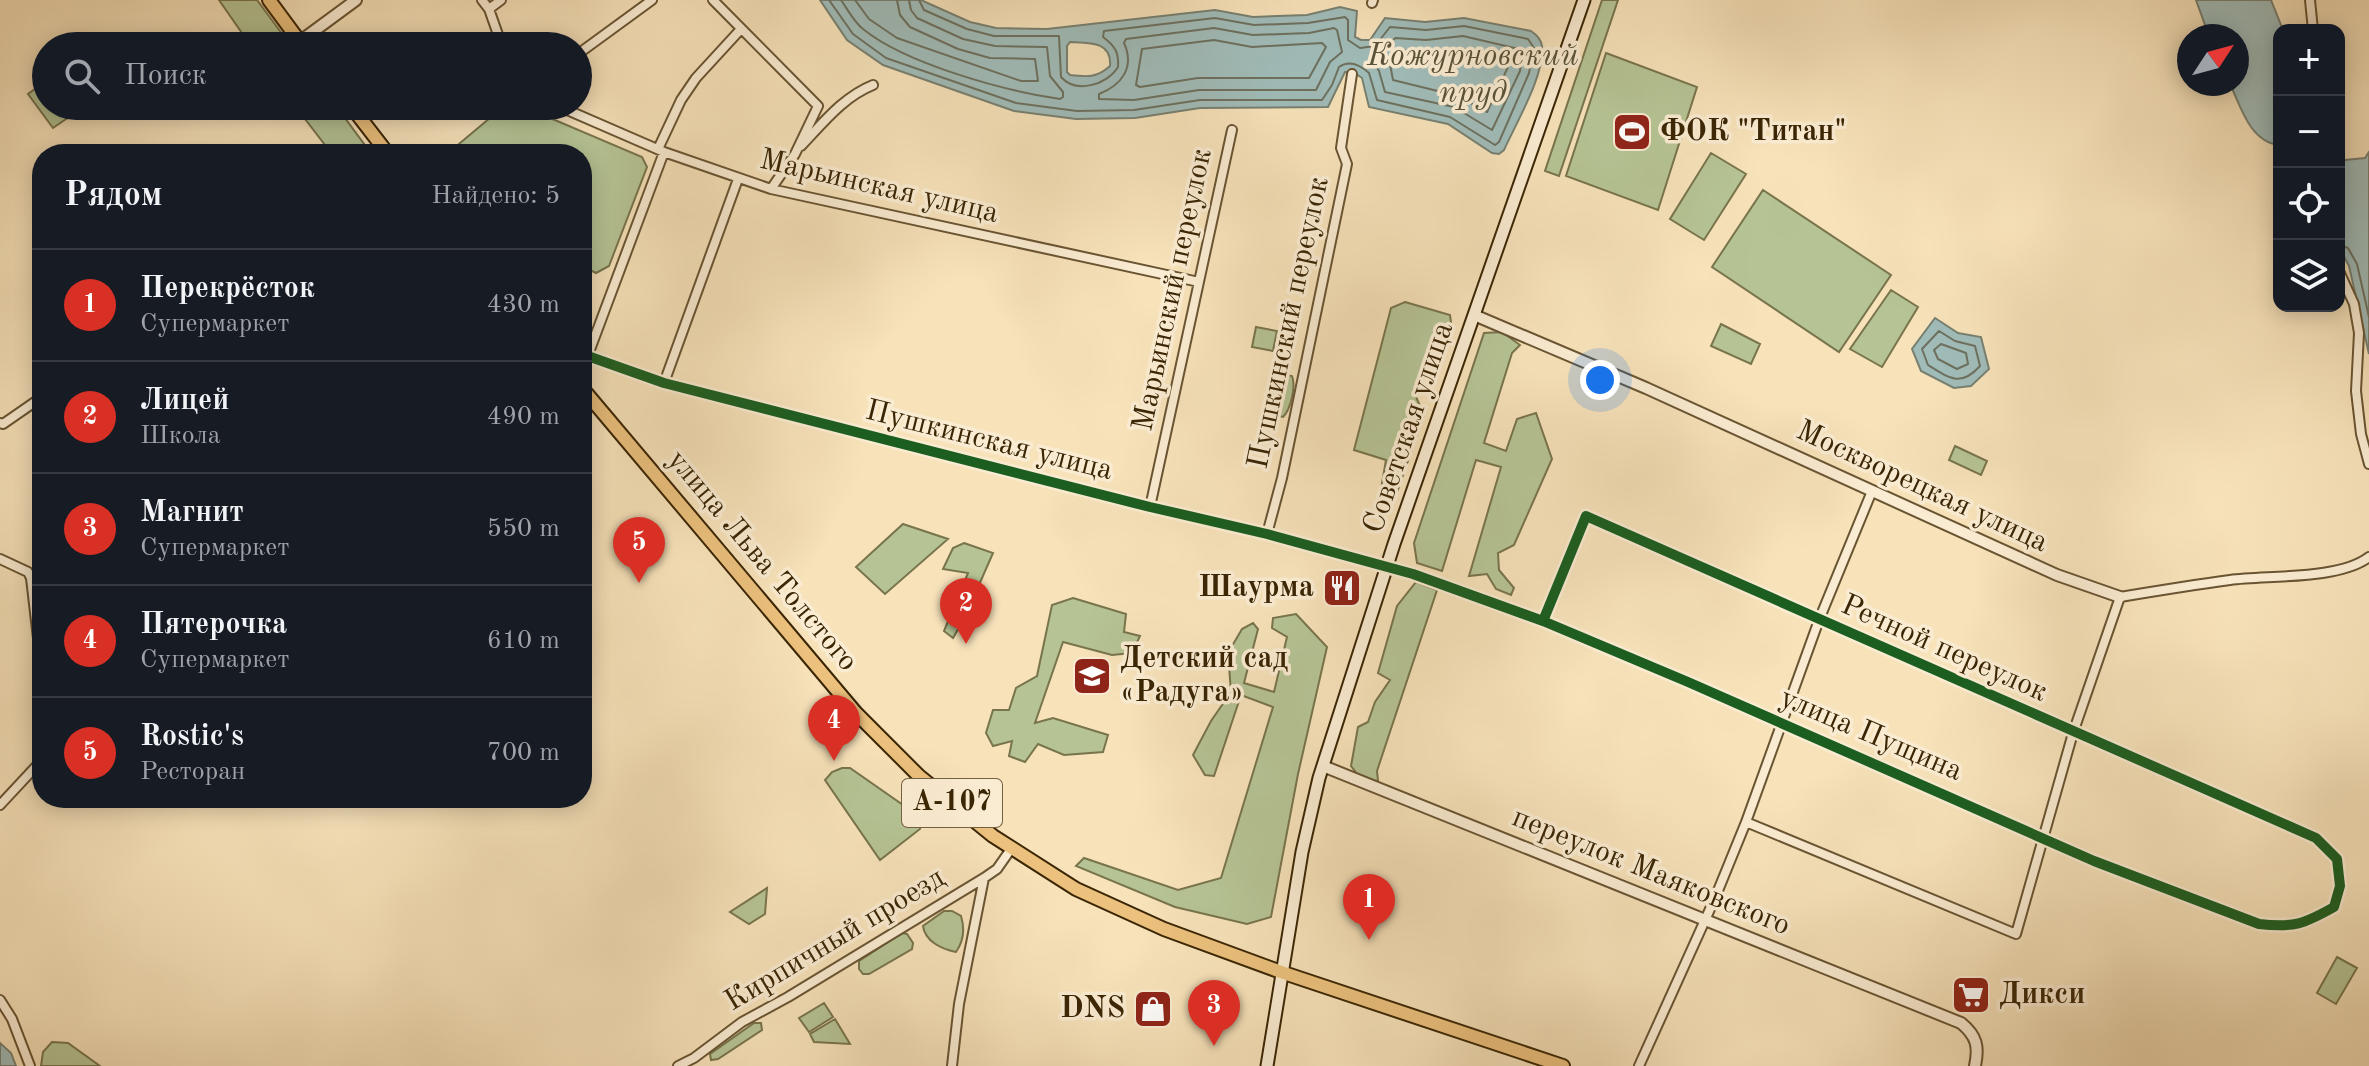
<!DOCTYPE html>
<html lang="ru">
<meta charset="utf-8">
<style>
:root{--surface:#171b24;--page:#20242c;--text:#f1f3f6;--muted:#9ea1a6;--line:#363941;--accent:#d93025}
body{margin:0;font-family:"Old Standard TT",serif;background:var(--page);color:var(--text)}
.controls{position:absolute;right:24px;top:24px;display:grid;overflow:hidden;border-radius:16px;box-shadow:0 4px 20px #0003}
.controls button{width:72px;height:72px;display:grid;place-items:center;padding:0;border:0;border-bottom:2px solid var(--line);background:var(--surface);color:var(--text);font:40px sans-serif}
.compass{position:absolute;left:2177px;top:24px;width:72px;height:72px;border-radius:50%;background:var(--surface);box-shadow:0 4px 20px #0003;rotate:54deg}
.you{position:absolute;left:1600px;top:380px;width:28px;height:28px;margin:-20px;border:6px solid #fff;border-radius:50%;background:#1a73e8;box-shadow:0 0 0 12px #1a73e833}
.badge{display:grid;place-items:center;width:52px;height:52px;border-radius:50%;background:var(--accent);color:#fff;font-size:26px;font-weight:700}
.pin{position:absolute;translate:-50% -66px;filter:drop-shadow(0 2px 4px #0008)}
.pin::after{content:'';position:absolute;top:42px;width:28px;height:24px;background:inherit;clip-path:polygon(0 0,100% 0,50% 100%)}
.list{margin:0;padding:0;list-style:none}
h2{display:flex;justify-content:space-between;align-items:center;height:104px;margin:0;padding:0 32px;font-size:34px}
h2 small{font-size:26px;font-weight:400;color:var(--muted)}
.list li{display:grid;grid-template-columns:52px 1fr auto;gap:24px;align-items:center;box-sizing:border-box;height:112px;padding:0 32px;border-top:2px solid var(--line)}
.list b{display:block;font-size:30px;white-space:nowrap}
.list p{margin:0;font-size:26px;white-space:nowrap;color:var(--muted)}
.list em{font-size:26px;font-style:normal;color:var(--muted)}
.icon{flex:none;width:44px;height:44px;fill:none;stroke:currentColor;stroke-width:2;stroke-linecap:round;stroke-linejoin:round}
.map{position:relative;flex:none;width:2369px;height:1066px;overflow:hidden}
.search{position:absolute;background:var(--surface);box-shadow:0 4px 20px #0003;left:32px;top:32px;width:560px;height:88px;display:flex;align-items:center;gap:20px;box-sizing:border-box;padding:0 28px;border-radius:44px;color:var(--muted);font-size:30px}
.panel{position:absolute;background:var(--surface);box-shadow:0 4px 20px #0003;left:32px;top:144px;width:560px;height:664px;border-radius:32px}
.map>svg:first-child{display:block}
.green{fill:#b6c495;stroke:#78744c;stroke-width:2}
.water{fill:#a0bcb9;stroke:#778071;stroke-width:2;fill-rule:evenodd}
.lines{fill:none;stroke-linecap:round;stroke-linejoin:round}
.shore{stroke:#6d705e;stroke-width:2}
.minor-casing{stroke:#695432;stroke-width:12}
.tertiary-casing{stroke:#695432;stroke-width:14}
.secondary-casing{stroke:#3a2504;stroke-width:15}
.trunk-casing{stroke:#3a2504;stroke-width:16}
.minor{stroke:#faecd2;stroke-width:8}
.tertiary{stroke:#faecd2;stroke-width:10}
.secondary{stroke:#faecd2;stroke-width:11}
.trunk{stroke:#ecc17d;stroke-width:12}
.cycleway-casing{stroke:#faecd2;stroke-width:15}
.cycleway{stroke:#1b5e20;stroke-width:10}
.labels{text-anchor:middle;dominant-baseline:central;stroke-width:7;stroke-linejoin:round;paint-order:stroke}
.shield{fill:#faecd2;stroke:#746142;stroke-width:2}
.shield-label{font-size:28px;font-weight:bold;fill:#3a2504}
.poi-label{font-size:30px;font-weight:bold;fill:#3a2504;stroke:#faecd2;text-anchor:start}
.street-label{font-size:30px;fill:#3a2504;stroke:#faecd2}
.water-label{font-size:32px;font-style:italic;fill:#59523a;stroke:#faecd2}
</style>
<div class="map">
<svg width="2369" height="1066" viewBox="0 0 2369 1066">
<rect width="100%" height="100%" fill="#f7e2ba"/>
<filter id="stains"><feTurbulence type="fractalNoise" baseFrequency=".0025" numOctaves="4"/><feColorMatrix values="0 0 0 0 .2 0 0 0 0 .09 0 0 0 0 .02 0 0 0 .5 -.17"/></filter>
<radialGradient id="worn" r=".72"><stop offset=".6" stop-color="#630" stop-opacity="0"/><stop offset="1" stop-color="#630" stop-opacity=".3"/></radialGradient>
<path class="green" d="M219,0h38l34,46h-40z
M1602,0h16l-59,176 -14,-5z
M1606,53l91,34 -39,123 -92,-34z
M46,81v25h39l-32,22 -25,-34z
M295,106h41l31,42 -6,6h-29z
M512,106h10l120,51 5,10 -38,99 -13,7 -14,-7v-112h-135l50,-42z
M1711,153l35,21 -42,66 -34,-21z
M1763,190l128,85 -52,77 -127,-85z
M1891,290l27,17 -36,60 -32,-18z
M1405,302l45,13 1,7 -38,68 11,25 -30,86 -14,-6 6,-35 -32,-10 37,-142z
M1721,324l39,20 -9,20 -40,-18z
M1256,327l21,4 -4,20 -21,-4z
M1502,332l18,13 -8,8 -28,90 22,8 11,-32 19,-6 16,46 -38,86 -16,8 1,17 15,18 -3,7 -15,-6 -9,-15 -18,2 32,-109 -25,-7 -34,111 -25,-8 -3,-20 70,-210z
M1277,373l15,3c4,10 -1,33 -9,41l-14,-3 -3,-7 6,-31z
M1955,446l32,15 -6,14 -32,-15z
M903,524l45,15 -63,55 -29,-27z
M964,543l29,10 -29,66 -11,19 -9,-7 24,-58 -25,-4 10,-21z
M1416,582l21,8 -60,181 1,10 -16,-1 -11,-14 7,-39 10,-5 7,-20 15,-22 -12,-7 19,-67z
M1073,598l53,16 -2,18 16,4 -8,17 -20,2 -49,-13 -28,81 18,-5 55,17 -5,17 -39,3 -26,-11 -13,18 -16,-6 3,-15 -19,5 -7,-13 7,-23h16l7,-22 21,-12 15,-71z
M1296,614l31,33 -29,127 -27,143 -24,7 -72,-17 -99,-41 8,-8 94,32 43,-12 52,-171 -32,-12 -27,81 -9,-1 -12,-20 18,-34 20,-29 -3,-39 14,-24 11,-6 5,6 -14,54 30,9 13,-55 -15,-9 1,-10z
M842,768h8l73,51 -3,10 -40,31 -55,-80 7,-8z
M767,888l-2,26 -16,10 -19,-12z
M944,911h8l9,5c4,13 2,26 -5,36 -15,-3 -31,-11 -33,-26z
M902,933l5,1 6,9 -1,6 -43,25h-6l-4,-5v-8z
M2337,957l20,11 -21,36 -19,-11z
M824,1003l9,14 -24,15 -10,-14z
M835,1019l15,25 -36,-2 -4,-8z
M754,1023h7l1,7 -44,29 -7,1 -1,-6z
M52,1042l16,1 32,23h-59l2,-14z"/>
<path class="water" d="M820,0h101l49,22 26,6 51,1 168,-19 38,7 54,-2 33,-8 17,4 -2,26 6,3h9l15,-22 40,4 39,-4 67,13c6,4 10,8 11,15 3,29 -26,77 -38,104l-5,4 -7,-1 -44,-29 -79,-17 -7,-29 -9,-6h-8l-17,35 -128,1 -65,10 -59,1 -62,-8 -131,-46 -36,-25zM1070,42c19,1 42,-1 40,24 -13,12 -23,11 -40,9l-3,-3v-26z
M2196,0h75l12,30h-4v115c-29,-3 -38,-38 -49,-61h7v-48h-28z
M2369,152v202l-20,-88 -10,-19v-80l6,-7 20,-2z
M1935,318l23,15 23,4 8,32 -18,17 -17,2 -33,-17 -9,-22z
M0,1043l11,10 5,13h-16z"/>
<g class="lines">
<path class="shore" d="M829,0l24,34 33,24 130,45 61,8 57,-1 66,-10h122l10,-15 7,-18c10,-7 21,-2 30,6l8,27 73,17 45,28 4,-3 30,-69 5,-25 -6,-9 -64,-13 -38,4 -36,-3 -15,19 -15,2 -12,-8v-20l-3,-3 -37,6 -54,2 -39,-7 -111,13 -1,6c12,9 16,15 15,30 -11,18 -42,27 -57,10l-2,-41h-65l-27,-7 -43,-19 -5,-10
M841,0c7,10 13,22 22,29 43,35 142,62 197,70l3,-2v-5l-13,-16 -3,-29 -52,-1 -32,-7 -46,-21 -6,-8 -2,-10
M855,0l14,19 28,19 124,43h17l-3,-22 -45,-1 -32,-9 -48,-22 -10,-12 -3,-15
M1214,28l39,7 56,-2 25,-5 3,2 5,22 -12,10 -14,28h-117l-65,10 -35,-1v-5c23,-9 36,-27 25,-51l2,-4z
M1463,36l60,14 -3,21 -28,59 -38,-23 -69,-15 -6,-21 -6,-9v-4l10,-5 12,-15 31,2z
M1214,40l38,7 70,-4 4,4 -17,31h-111l-58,9 -4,-2 6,-36z
M1462,49l47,10 -1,8 -21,45 -29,-16 -65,-16 -3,-16 10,-14 27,2z
M2339,245l9,3 9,16 12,53
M1939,331l16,10 20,5 5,20c-19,21 -30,13 -52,-1l-6,-16z
M1941,344l25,9 2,11 -11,5 -19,-10 -4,-9z"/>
<defs>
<path id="minor" d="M482,0l7,9 13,37
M713,0l105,106 -23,48 -24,35
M2310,0l3,30
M1372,3l1,-3
M489,9l12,-9
M578,54l74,-54
M558,106l106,46 107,37 428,93
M801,146c22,-23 42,-49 72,-61
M658,149l23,-49 15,-22 45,-49
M2339,271l15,33 5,29 -3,58 5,43 8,30
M582,354l82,29 486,124 117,27 146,40 130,47 145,61 406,179 165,63c35,4 45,0 75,-17l6,-21 -3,-27 -21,-21 -730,-322 -43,105
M588,355l76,-203
M664,383l74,-204
M0,423l3,1 39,-27
M1150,507l82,-377
M1267,534l15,-56 65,-314 -6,-16 11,-74
M0,559l28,13 3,6 11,95
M0,805l42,-45
M1746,822l270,112 57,-201 47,-136c36,-6 73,-12 110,-17 38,-5 109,0 139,-23
M0,1000l12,19 18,47
M678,1066l16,-8 48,-36 46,-25 196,-119 13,-9 14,-20
M952,1066l7,-62 25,-126
M1639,1066l76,-168 31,-76 73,-202 53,-129"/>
<path id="tertiary" d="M299,42l57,-42
M1474,315l172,73 411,187 63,22
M1323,766l638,257c16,13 18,24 14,43"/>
<path id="secondary" d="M1267,1066l35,-214 17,-74 75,-234 190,-544"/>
<path id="trunk" d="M269,0l34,46
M351,106l37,48
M582,388l274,325 63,63 74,60 83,53 88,40 117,43 282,94"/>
</defs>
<use href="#minor" class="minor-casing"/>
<use href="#tertiary" class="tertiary-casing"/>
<use href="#secondary" class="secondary-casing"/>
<use href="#trunk" class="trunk-casing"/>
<use href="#minor" class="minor"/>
<use href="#tertiary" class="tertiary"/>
<use href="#secondary" class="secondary"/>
<use href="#trunk" class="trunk"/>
<defs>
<path id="cycleway" d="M582,354l82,29 486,124 117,27 146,40 130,47 145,61 406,179 165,63c35,4 45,0 75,-17l6,-21 -3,-27 -21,-21 -730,-322 -43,105"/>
</defs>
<use href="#cycleway" class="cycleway-casing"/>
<use href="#cycleway" class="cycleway"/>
</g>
<defs>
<symbol id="stadium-square" viewBox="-11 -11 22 22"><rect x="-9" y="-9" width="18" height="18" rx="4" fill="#8f2418" stroke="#faecd2"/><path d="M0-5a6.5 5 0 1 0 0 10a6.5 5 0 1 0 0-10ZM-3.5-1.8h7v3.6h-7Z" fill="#fff"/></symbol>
<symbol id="restaurant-square" viewBox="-11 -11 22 22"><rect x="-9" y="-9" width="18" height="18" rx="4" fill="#8f2418" stroke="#faecd2"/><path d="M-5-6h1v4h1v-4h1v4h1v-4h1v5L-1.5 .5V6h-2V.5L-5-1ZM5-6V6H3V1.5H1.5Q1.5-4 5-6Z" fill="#fff"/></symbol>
<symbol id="school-square" viewBox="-11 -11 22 22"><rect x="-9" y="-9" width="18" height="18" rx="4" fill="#8f2418" stroke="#faecd2"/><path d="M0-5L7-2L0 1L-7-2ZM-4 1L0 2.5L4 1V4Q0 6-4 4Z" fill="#fff"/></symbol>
<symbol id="supermarket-square" viewBox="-11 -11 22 22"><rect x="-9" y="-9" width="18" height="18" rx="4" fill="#8f2418" stroke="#faecd2"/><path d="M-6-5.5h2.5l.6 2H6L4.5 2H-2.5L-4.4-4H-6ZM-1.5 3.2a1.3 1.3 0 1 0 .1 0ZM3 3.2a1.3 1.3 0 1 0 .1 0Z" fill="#fff"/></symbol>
<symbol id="shop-square" viewBox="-11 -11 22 22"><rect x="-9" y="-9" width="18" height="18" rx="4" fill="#8f2418" stroke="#faecd2"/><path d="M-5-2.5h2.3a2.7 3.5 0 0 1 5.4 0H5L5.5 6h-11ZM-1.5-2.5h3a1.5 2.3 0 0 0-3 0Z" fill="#fff"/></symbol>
</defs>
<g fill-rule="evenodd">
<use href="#stadium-square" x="1610" y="110" width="44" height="44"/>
<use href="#restaurant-square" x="1320" y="566" width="44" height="44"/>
<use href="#school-square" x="1070" y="654" width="44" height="44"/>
<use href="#supermarket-square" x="1949" y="973" width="44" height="44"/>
<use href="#shop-square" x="1131" y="987" width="44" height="44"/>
</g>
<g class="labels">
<rect class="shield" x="902" y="779" width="100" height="48" rx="6"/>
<g class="shield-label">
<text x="952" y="803">А-107</text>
</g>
<g class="poi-label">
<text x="1660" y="132">ФОК "Титан"</text>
<text x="1314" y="588" text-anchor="end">Шаурма</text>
<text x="1120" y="659">Детский сад<tspan x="1120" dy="34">«Радуга»</tspan></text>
<text x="1999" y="995">Дикси</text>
<text x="1125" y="1009" text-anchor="end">DNS</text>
</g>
<g class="street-label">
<text transform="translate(879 187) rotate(13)">Марьинская улица</text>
<text transform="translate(1173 290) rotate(-78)">Марьинский переулок</text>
<text transform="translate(1289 323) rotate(-78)">Пушкинский переулок</text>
<text transform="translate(1409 428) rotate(-71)">Советская улица</text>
<text transform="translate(989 441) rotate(14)">Пушкинская улица</text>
<text transform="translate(1922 487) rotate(25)">Москворецкая улица</text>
<text transform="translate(762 561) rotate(50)">улица Льва Толстого</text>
<text transform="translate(1944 649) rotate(24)">Речной переулок</text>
<text transform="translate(1871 735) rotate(23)">улица Пущина</text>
<text transform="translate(1651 872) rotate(22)">переулок Маяковского</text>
<text transform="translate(835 940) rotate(-31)">Кирпичный проезд</text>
</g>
<g class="water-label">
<text x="1473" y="57">Кожурновский<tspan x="1473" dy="37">пруд</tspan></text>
</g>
</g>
<rect width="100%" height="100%" filter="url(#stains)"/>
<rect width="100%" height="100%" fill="url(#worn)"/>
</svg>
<div class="controls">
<button>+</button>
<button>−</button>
<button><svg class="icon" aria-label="locate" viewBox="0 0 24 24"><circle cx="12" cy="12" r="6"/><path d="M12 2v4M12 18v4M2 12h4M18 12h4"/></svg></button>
<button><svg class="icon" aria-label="layers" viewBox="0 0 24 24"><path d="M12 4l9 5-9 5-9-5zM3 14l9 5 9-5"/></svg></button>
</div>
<svg class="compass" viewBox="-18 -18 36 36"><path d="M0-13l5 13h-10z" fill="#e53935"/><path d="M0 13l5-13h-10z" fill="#9ea1a6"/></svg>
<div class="you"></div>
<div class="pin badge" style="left:1369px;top:940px">1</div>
<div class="pin badge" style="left:966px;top:644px">2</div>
<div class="pin badge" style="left:1214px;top:1046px">3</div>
<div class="pin badge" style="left:834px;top:761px">4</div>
<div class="pin badge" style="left:639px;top:583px">5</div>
<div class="search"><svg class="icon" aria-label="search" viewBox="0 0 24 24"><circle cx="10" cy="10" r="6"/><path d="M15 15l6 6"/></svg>Поиск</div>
<section class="panel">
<h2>Рядом<small>Найдено: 5</small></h2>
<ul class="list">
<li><span class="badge">1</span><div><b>Перекрёсток</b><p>Супермаркет</p></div><em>430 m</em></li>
<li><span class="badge">2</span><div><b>Лицей</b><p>Школа</p></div><em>490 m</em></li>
<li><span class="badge">3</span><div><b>Магнит</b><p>Супермаркет</p></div><em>550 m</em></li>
<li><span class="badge">4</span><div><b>Пятерочка</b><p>Супермаркет</p></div><em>610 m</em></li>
<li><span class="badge">5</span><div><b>Rostic's</b><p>Ресторан</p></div><em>700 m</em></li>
</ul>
</section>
</div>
